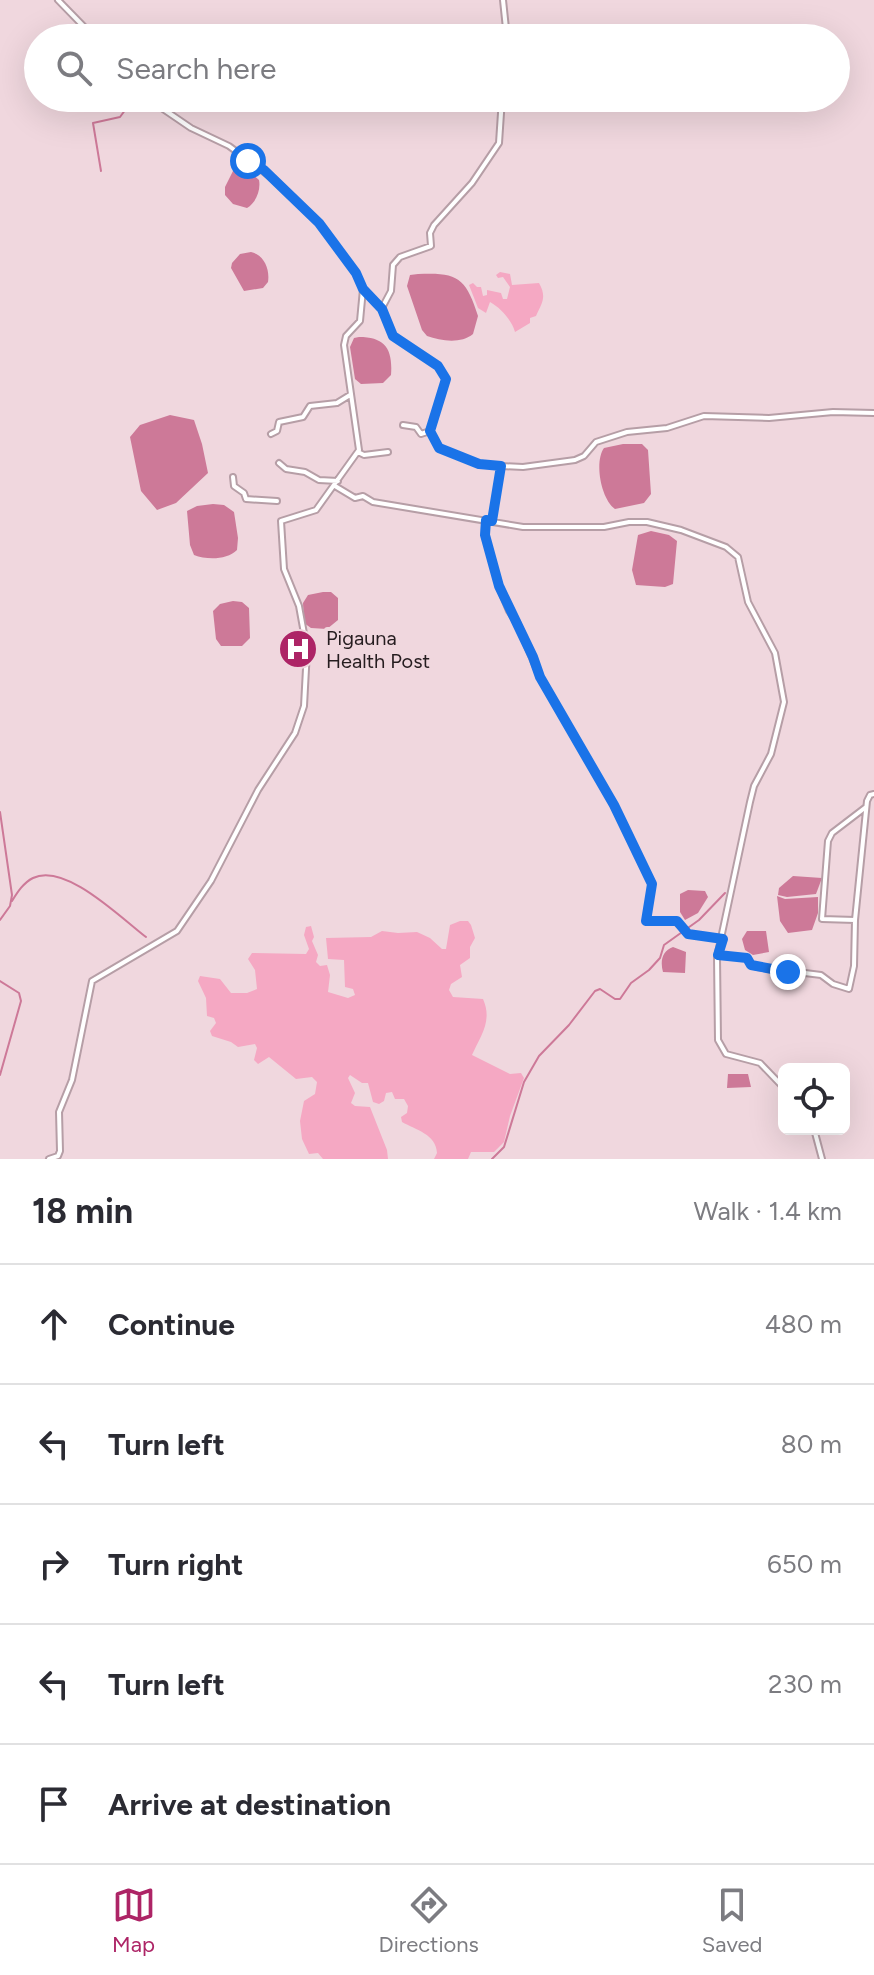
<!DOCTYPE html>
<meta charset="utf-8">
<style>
:root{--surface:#fff;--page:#f7f7f7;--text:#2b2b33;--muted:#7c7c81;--line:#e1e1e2;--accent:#ad2466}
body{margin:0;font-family:Figtree,sans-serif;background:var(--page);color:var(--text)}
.controls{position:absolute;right:24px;bottom:24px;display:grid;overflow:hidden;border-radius:12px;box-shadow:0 8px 32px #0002}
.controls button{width:72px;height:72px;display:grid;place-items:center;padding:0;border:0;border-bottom:2px solid var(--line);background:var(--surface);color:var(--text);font:40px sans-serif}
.stop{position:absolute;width:24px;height:24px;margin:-18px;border:6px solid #1a73e8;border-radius:50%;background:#fff}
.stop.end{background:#1a73e8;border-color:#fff;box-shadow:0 2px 8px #0008}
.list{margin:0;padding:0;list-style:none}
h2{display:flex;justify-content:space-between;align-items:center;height:104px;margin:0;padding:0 32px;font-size:34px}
h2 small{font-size:26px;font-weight:400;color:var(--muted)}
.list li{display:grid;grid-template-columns:52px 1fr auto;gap:24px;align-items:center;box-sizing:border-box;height:120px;padding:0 32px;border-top:2px solid var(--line)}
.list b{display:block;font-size:30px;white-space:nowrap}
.list em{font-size:26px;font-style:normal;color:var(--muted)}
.icon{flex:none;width:44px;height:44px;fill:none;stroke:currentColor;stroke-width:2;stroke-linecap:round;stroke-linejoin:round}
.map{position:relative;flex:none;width:874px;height:1159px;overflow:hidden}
.search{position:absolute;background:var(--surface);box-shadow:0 8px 32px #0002;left:24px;right:24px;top:24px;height:88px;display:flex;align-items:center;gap:20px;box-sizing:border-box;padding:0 28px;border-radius:44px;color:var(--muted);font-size:30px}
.sheet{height:704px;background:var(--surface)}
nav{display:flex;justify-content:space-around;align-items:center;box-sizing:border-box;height:112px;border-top:2px solid var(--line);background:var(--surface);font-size:22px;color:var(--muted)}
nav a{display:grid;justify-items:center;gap:4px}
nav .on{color:var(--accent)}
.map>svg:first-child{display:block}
.green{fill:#f5a8c3}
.water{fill:#cd7998}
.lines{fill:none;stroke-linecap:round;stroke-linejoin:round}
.stream{stroke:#cd7998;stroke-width:2}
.street-casing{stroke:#b69ea6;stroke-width:8}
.street{stroke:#fff;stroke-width:4}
.route{stroke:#1a73e8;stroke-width:10}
.labels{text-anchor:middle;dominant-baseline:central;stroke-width:8;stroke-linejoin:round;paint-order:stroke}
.poi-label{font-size:20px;fill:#261d20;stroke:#f0d7de;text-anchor:start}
</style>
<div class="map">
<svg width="874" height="1159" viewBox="0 0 874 1159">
<rect width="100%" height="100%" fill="#f0d7de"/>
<path class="green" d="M500,272l10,2 2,11 27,-2c8,14 3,20 -3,33l-6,2v5l-15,9c-3,-11 -14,-24 -25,-30l-4,11 -8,-5 -9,-23 4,-2 4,4h4l2,9 4,-1v-5l14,3 2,6h4l3,-12 -7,-10 -5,1 -2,-3z
M460,921h8l3,4 4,13 -5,9v11l-10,7 2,12 -11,7 -2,6 4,7 30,2c10,22 -3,38 -11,56l38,19 11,-1 3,5 -14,38 -6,26 -10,10h-23l-3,7h-34l3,-6c-1,-19 -21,-23 -35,-31l-1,-5 6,-4 1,-7 -4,-7h-9l-3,-7 -6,1 -2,8 -5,3 -6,-2 -5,-19h-6l-12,-8 -2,3 7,15 -4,10 4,3 15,1 17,43 1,9h-65l-5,-6 -9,1 -7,-15 -2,-18 4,-20 11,-7 2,-12 -5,-5 -16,2 -27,-22 -11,7 -4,-4 3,-12 -2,-4 -17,3 -7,-5 -19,-6 -2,-5 6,-8 -2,-5 -7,-2 -1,-18 -8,-17 2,-5 20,3 11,14h16l10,-4 -2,-19 -7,-11 4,-6 54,1 3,-5 -5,-14 2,-8 5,-1 3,11 -2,4 6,14 -2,7 4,4 7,-1 3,10 -2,17 20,6 7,-3 -2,-6 -8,-2 -1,-27 -16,-1 -2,-21 45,-1 11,-6 16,2 19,-1 13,6 12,11h4l4,-24z"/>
<path class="water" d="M234,169l16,3 9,8c2,10 -3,23 -12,28l-14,-4 -8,-9v-8z
M251,252c13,3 19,17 17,30l-5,6 -19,3 -13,-23 1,-5 8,-9z
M418,274c40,-2 48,4 60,42l-5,18c-12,10 -32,7 -46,2l-5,-6 -15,-44 3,-11z
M359,337c26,0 34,12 32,38l-8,8 -22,1 -6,-5 -5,-32 4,-9z
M170,415l24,5 8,24 6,29 -32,30 -19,7 -16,-19 -11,-54 10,-12z
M623,444h19l6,6 3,44 -7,9 -29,6c-14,-10 -21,-47 -11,-61z
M213,504l11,1 10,7 4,26 -1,12c-10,10 -30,10 -43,5l-4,-10 -3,-34 10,-5z
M651,531l18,4 8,6 -4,43 -8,3 -29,-2 -4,-15 6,-35z
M323,592h8l7,6v22l-11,9 -16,-1 -7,-5 -1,-20 5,-8z
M233,601l9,1 7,6 1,30 -8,8h-21l-5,-7 -3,-28 7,-7z
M793,876l29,2 -6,16 -29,3 -9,-2 1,-7z
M688,890l17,1 3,6 -10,16 -13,7 -5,-8v-18z
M777,896l8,3 33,-2v16l-6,17 -24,3 -8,-12z
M747,931h19l3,21 -16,3 -8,-5 -3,-11z
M673,947l13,5 -1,21 -22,-1c-3,-11 -1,-21 10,-25z
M728,1074h20l3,13 -24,1z"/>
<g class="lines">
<path class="stream" d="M101,171l-8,-48 27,-6 14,-19
M0,812l12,83 -2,11 -10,14
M12,901c5,-8 11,-18 21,-23 32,-16 88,40 113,59
M0,981l19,12 2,8 -21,74
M492,1159l12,-12 20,-65 15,-26 30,-31 26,-34 5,-2 15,10h5l11,-16 18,-13 11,-12 4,-13 35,-25 26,-27"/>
<defs>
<path id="street" d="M58,0l37,38
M503,0l4,38
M147,98l44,30 38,18 47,35 43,42 37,50 7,16 19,20 11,27 45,30 8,13 -16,52 9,17 40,16 22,2
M382,308l9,-17 2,-26 7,-8 31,-11 -1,-13 4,-8 38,-42 27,-40 3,-45
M403,425l13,2 5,7 9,-3
M271,434l6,-3 2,-9 24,-5 7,-11 27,-3 13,-8
M358,452l6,3 24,-3
M279,463l7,6 19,3 14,8 19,1
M233,477l1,9 10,7 2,6 31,2
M335,486l20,12 8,-2 10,6 150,25h81l25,-5h18l34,8 45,17 12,10 10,45 27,51 9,49 -13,52 -17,32 -4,16 -33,155 1,83 8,14 34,9 24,25
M486,520l-1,15 14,51 10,25 8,11 23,55 74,128 38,79 -6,37 28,-1 14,14 35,5
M492,521l9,-55 22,1 52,-7 9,-4 12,-14 31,-10 40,-4 37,-12 65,2 64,-6 41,1
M855,920l-33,-1 6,-78 4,-8 34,-26
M718,955l29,3 4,7 6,2 64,8 12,9 16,5 5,-23 1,-46 12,-119 3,-6 4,-1
M814,1129l8,30
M49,1159l9,-3 2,-5 -1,-39 13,-32 20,-99 85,-50 34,-50 47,-91 37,-57 9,-27 3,-56 -8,-44 -15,-37 -3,-48 35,-11 43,-60 -15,-105 2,-9 14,-15 3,-32"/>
</defs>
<use href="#street" class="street-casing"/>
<use href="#street" class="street"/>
</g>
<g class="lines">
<path class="route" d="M248,161l16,9 55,53 37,50 7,16 19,20 11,27 45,30 8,13 -16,52 9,17 40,16 22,2 -9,55 -6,-1 -1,15 14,51 34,71 7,20 74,128 38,79 -6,37h31l11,13 35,5 -5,16 29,3 4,7 37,7"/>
</g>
<defs>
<symbol id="hospital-disc" viewBox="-11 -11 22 22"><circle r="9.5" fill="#ad2466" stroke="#f0d7de"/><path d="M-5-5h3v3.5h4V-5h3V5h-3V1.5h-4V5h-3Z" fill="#fff"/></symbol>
</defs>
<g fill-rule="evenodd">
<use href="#hospital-disc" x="276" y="627" width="44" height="44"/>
</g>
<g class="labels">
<g class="poi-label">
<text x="326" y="638">Pigauna<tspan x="326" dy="23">Health Post</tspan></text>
</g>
</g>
</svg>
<div class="controls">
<button><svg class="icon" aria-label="locate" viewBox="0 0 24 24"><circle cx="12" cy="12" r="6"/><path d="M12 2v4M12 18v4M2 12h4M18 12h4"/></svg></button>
</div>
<div class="stop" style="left:248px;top:161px"></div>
<div class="stop end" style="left:788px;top:972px"></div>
<div class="search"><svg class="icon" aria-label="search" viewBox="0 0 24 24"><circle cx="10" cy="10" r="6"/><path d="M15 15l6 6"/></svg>Search here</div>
</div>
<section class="sheet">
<h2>18 min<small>Walk · 1.4 km</small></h2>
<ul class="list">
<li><svg class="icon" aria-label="ahead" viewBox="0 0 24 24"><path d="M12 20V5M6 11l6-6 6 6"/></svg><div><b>Continue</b></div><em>480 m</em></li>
<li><svg class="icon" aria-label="left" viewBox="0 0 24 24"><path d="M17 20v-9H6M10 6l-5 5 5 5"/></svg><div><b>Turn left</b></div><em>80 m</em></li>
<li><svg class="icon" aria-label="right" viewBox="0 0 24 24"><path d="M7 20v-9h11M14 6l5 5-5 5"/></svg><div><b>Turn right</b></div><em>650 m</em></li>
<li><svg class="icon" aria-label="left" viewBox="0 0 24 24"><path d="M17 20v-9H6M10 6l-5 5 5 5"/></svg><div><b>Turn left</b></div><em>230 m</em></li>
<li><svg class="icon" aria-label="arrive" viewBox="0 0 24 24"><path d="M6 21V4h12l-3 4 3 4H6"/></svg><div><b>Arrive at destination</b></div></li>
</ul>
</section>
<nav>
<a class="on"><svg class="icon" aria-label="map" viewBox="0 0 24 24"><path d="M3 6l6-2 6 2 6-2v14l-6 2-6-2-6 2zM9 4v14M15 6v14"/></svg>Map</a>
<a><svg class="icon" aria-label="directions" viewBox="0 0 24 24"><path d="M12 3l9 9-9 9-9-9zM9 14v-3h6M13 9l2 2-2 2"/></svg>Directions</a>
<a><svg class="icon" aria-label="saved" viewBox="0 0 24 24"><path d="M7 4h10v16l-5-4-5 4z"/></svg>Saved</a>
</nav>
